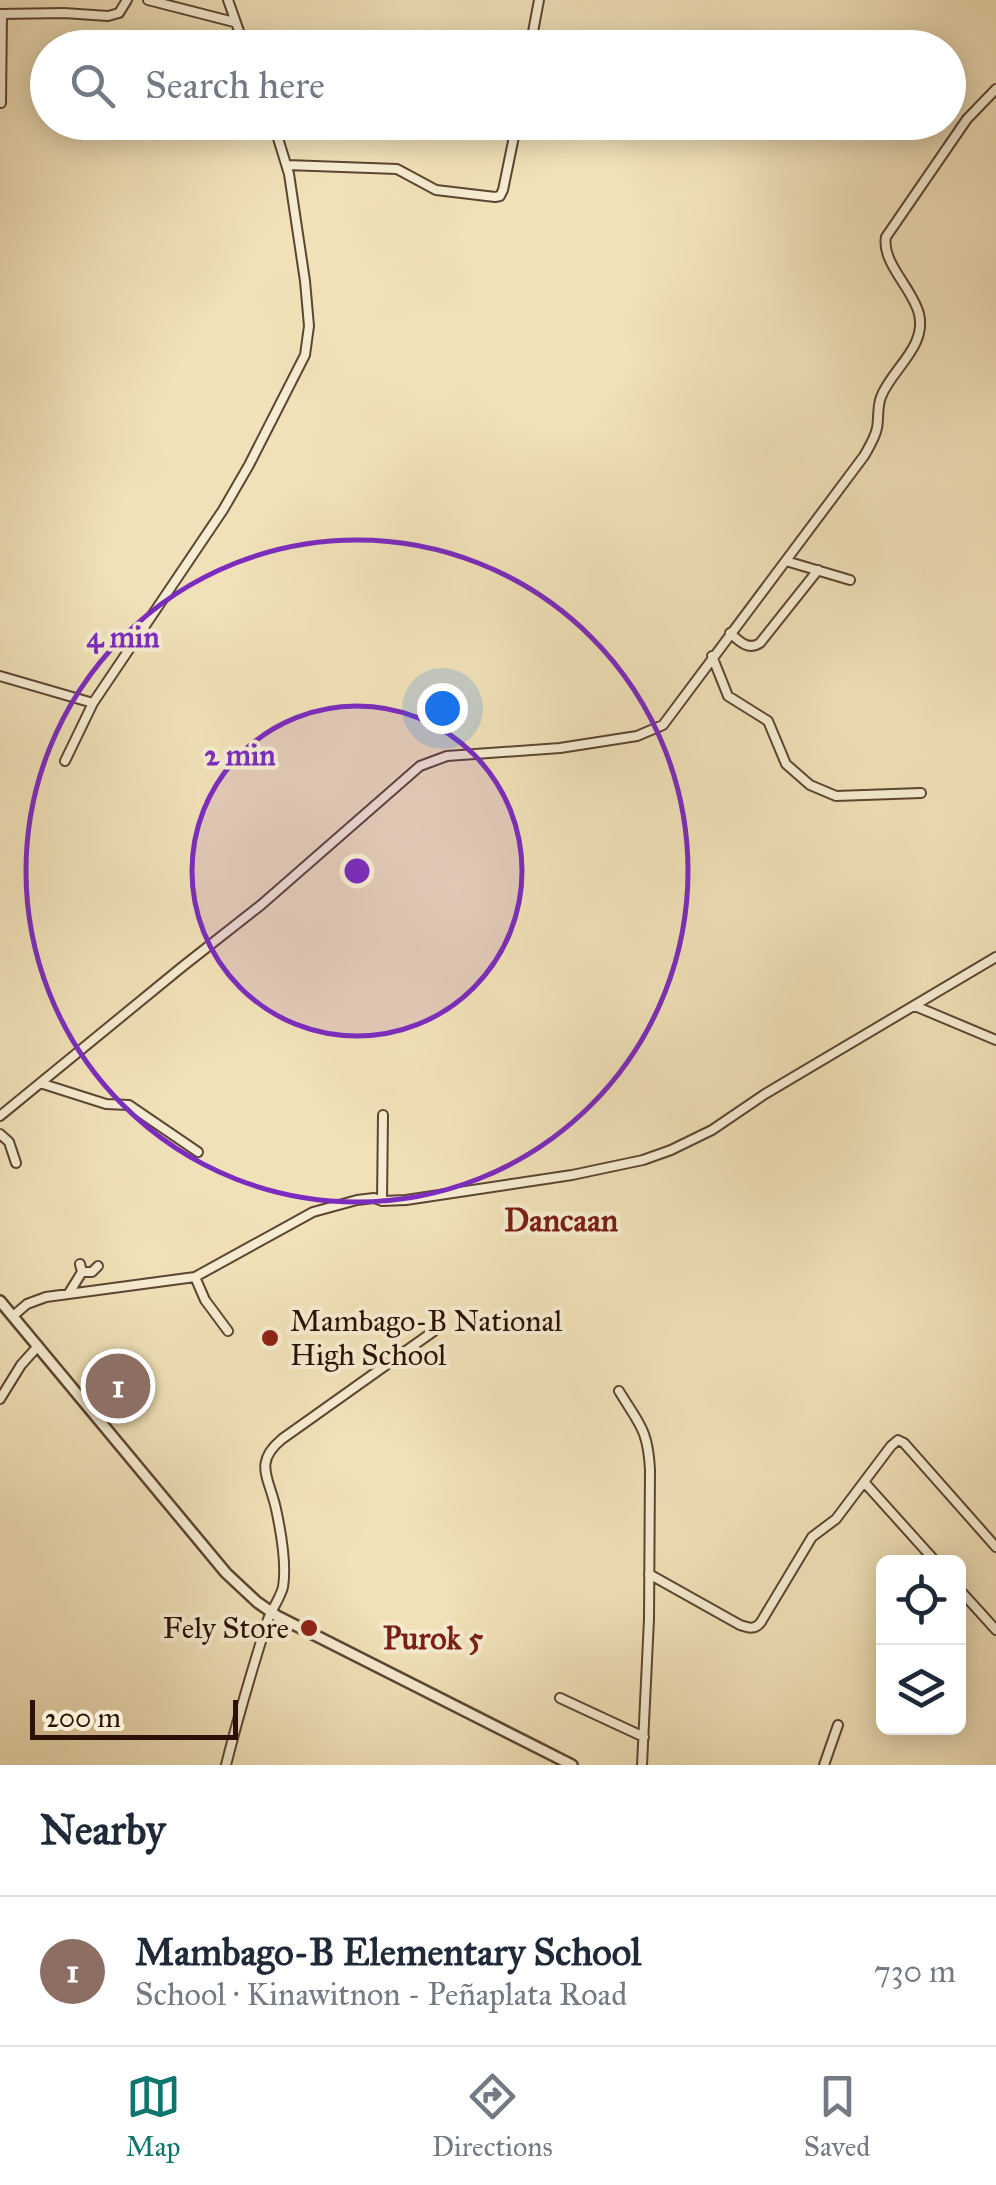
<!DOCTYPE html>
<meta charset="utf-8">
<style>
:root{--surface:#fff;--page:#f2f2f3;--text:#1f2937;--muted:#747a83;--line:#e0e1e3;--accent:#0f766e}
body{margin:0;font-family:"IM FELL Great Primer",serif;background:var(--page);color:var(--text)}
.controls{position:absolute;right:30px;bottom:30px;display:grid;overflow:hidden;border-radius:15px;box-shadow:0 5px 25px #0003}
.controls button{width:90px;height:90px;display:grid;place-items:center;padding:0;border:0;border-bottom:2px solid var(--line);background:var(--surface);color:var(--text);font:50px sans-serif}
.scale{position:absolute;left:30px;bottom:25px;width:208px;box-sizing:border-box;padding-left:10px;border:5px solid #2b1105;border-top:0;font-size:28px;line-height:35px;white-space:nowrap;color:#2b1105;-webkit-text-stroke:8px #f6ecd1;paint-order:stroke}
.you{position:absolute;left:442px;top:708px;width:35px;height:35px;margin:-25px;border:8px solid #fff;border-radius:50%;background:#1a73e8;box-shadow:0 0 0 15px #1a73e833}
.badge{display:grid;place-items:center;width:65px;height:65px;border-radius:50%;background:var(--accent);color:#fff;font-size:32px;font-weight:700}
.pin{position:absolute;translate:-50% -50%;border:5px solid #fff;box-shadow:0 2px 10px #0006}
.list{margin:0;padding:0;list-style:none}
h2{display:flex;justify-content:space-between;align-items:center;height:130px;margin:0;padding:0 40px;font-size:42px}
h2 small{font-size:32px;font-weight:400;color:var(--muted)}
.list li{display:grid;grid-template-columns:65px 1fr auto;gap:30px;align-items:center;box-sizing:border-box;height:150px;padding:0 40px;border-top:2px solid var(--line)}
.list b{display:block;font-size:38px;white-space:nowrap}
.list p{margin:0;font-size:32px;white-space:nowrap;color:var(--muted)}
.list em{font-size:32px;font-style:normal;color:var(--muted)}
.icon{flex:none;width:55px;height:55px;fill:none;stroke:currentColor;stroke-width:2;stroke-linecap:round;stroke-linejoin:round}
.map{position:relative;flex:none;width:996px;height:1765px;overflow:hidden}
.search{position:absolute;background:var(--surface);box-shadow:0 5px 25px #0003;left:30px;right:30px;top:30px;height:110px;display:flex;align-items:center;gap:25px;box-sizing:border-box;padding:0 35px;border-radius:55px;color:var(--muted);font-size:38px}
.sheet{height:280px;background:var(--surface)}
nav{display:flex;justify-content:space-around;align-items:center;box-sizing:border-box;height:140px;border-top:2px solid var(--line);background:var(--surface);font-size:28px;color:var(--muted)}
nav a{display:grid;justify-items:center;gap:5px}
nav .on{color:var(--accent)}
.map>svg:first-child{display:block}
.lines{fill:none;stroke-linecap:round;stroke-linejoin:round}
.minor-casing{stroke:#5c4532;stroke-width:12}
.tertiary-casing{stroke:#5c4532;stroke-width:14}
.minor{stroke:#f6ecd1;stroke-width:8}
.tertiary{stroke:#f6ecd1;stroke-width:9}
.ring{fill:none;stroke:#7b2cbf;stroke-width:5}
.poi-dot{fill:#8f2418;stroke:#f6ecd1;stroke-width:4}
.labels{text-anchor:middle;dominant-baseline:central;stroke-width:8;stroke-linejoin:round;paint-order:stroke}
.poi-label{font-size:30px;fill:#2b1105;stroke:#f6ecd1;text-anchor:start}
.neighbourhood-label{font-size:32px;font-weight:bold;fill:#7a1f14;stroke:#f6ecd1}
.centre{fill:#7b2cbf;stroke:#f6ecd1;stroke-width:5}
.ring-label{font-size:30px;text-anchor:middle;font-weight:bold;fill:#7b2cbf;stroke:#f6ecd1;stroke-width:8;stroke-linejoin:round;paint-order:stroke}
</style>
<div class="map">
<svg width="996" height="1765" viewBox="0 0 996 1765">
<rect width="100%" height="100%" fill="#f1e1b8"/>
<filter id="stains"><feTurbulence type="fractalNoise" baseFrequency=".002" numOctaves="4"/><feColorMatrix values="0 0 0 0 .2 0 0 0 0 .09 0 0 0 0 .02 0 0 0 .5 -.17"/></filter>
<radialGradient id="worn" r=".72"><stop offset=".6" stop-color="#630" stop-opacity="0"/><stop offset="1" stop-color="#630" stop-opacity=".3"/></radialGradient>
<g class="lines">
<defs>
<path id="minor" d="M148,0l86,22
M228,0l17,48
M0,14l64,-1 44,3 11,-3 8,-13
M530,48l9,-48
M1,103l1,-89
M287,165l110,4 39,21 59,7 5,-1 3,-6 14,-68
M786,561l64,19
M730,633c9,8 18,18 30,10l58,-73
M712,656l16,40 40,25 18,43 24,21 26,11 85,-3
M0,676l93,27
M65,761l28,-58 130,-193 26,-45 56,-110 4,-29 -4,-45 -16,-107 -16,-52
M915,1006l81,34
M40,1083l66,21 23,1 69,47
M0,1116l182,-149 79,-62 159,-139 27,-10 113,-8 77,-12 26,-11 201,-269c5,-9 11,-18 13,-28 2,-10 0,-21 4,-31 10,-27 46,-50 38,-83 -6,-25 -38,-52 -33,-77l81,-118 29,-30
M0,1134l9,8 7,21
M382,1201l1,-86
M82,1272h10l6,-6
M195,1277l10,23 23,31
M69,1293l13,-21 -2,-8
M13,1316l14,-12 19,-7 149,-20 118,-65 44,-12 17,-2 8,3 24,-1 166,-25 71,-15 28,-10 41,-20 53,-36 231,-137
M619,1391c20,33 29,38 31,79l-1,149 -7,146
M0,1399l21,-34 17,-19
M865,1483l71,79
M649,1574l91,51c9,3 15,5 21,-3l51,-85 24,-18 55,-73 7,-6 6,3 92,104
M958,1588l38,42
M560,1698l84,39
M226,1765c12,-48 26,-95 41,-143 4,-12 13,-23 16,-35 4,-24 -2,-55 -7,-78 -7,-32 -23,-46 6,-70l152,-108
M824,1765l14,-40"/>
<path id="tertiary" d="M0,1301l226,272 31,29 20,14 295,149"/>
</defs>
<use href="#minor" class="minor-casing"/>
<use href="#tertiary" class="tertiary-casing"/>
<use href="#minor" class="minor"/>
<use href="#tertiary" class="tertiary"/>
</g>
<circle cx="357" cy="871" r="165" fill="#7b2cbf" fill-opacity=".12"/>
<g class="ring">
<circle cx="357" cy="871" r="165"/>
<circle cx="357" cy="871" r="331"/>
</g>
<g class="poi-dot">
<circle cx="270" cy="1338" r="10"/>
<circle cx="309" cy="1628" r="10"/>
</g>
<g class="labels">
<g class="poi-label">
<text x="290" y="1321">Mambago-B National<tspan x="290" dy="34">High School</tspan></text>
<text x="289" y="1628" text-anchor="end">Fely Store</text>
</g>
<g class="neighbourhood-label">
<text x="561" y="1220">Dancaan</text>
<text x="433" y="1638">Purok 5</text>
</g>
</g>
<circle cx="357" cy="871" r="15" class="centre"/>
<g class="ring-label">
<text x="123" y="647">4 min</text>
<text x="240" y="765">2 min</text>
</g>
<rect width="100%" height="100%" filter="url(#stains)"/>
<rect width="100%" height="100%" fill="url(#worn)"/>
</svg>
<div class="controls">
<button><svg class="icon" aria-label="locate" viewBox="0 0 24 24"><circle cx="12" cy="12" r="6"/><path d="M12 2v4M12 18v4M2 12h4M18 12h4"/></svg></button>
<button><svg class="icon" aria-label="layers" viewBox="0 0 24 24"><path d="M12 4l9 5-9 5-9-5zM3 14l9 5 9-5"/></svg></button>
</div>
<div class="scale">200 m</div>
<div class="you"></div>
<div class="pin badge" style="left:118px;top:1386px;background:#8d6e63">1</div>
<div class="search"><svg class="icon" aria-label="search" viewBox="0 0 24 24"><circle cx="10" cy="10" r="6"/><path d="M15 15l6 6"/></svg>Search here</div>
</div>
<section class="sheet">
<h2>Nearby<small></small></h2>
<ul class="list">
<li><span class="badge" style="background:#8d6e63">1</span><div><b>Mambago-B Elementary School</b><p>School · Kinawitnon - Peñaplata Road</p></div><em>730 m</em></li>
</ul>
</section>
<nav>
<a class="on"><svg class="icon" aria-label="map" viewBox="0 0 24 24"><path d="M3 6l6-2 6 2 6-2v14l-6 2-6-2-6 2zM9 4v14M15 6v14"/></svg>Map</a>
<a><svg class="icon" aria-label="directions" viewBox="0 0 24 24"><path d="M12 3l9 9-9 9-9-9zM9 14v-3h6M13 9l2 2-2 2"/></svg>Directions</a>
<a><svg class="icon" aria-label="saved" viewBox="0 0 24 24"><path d="M7 4h10v16l-5-4-5 4z"/></svg>Saved</a>
</nav>
